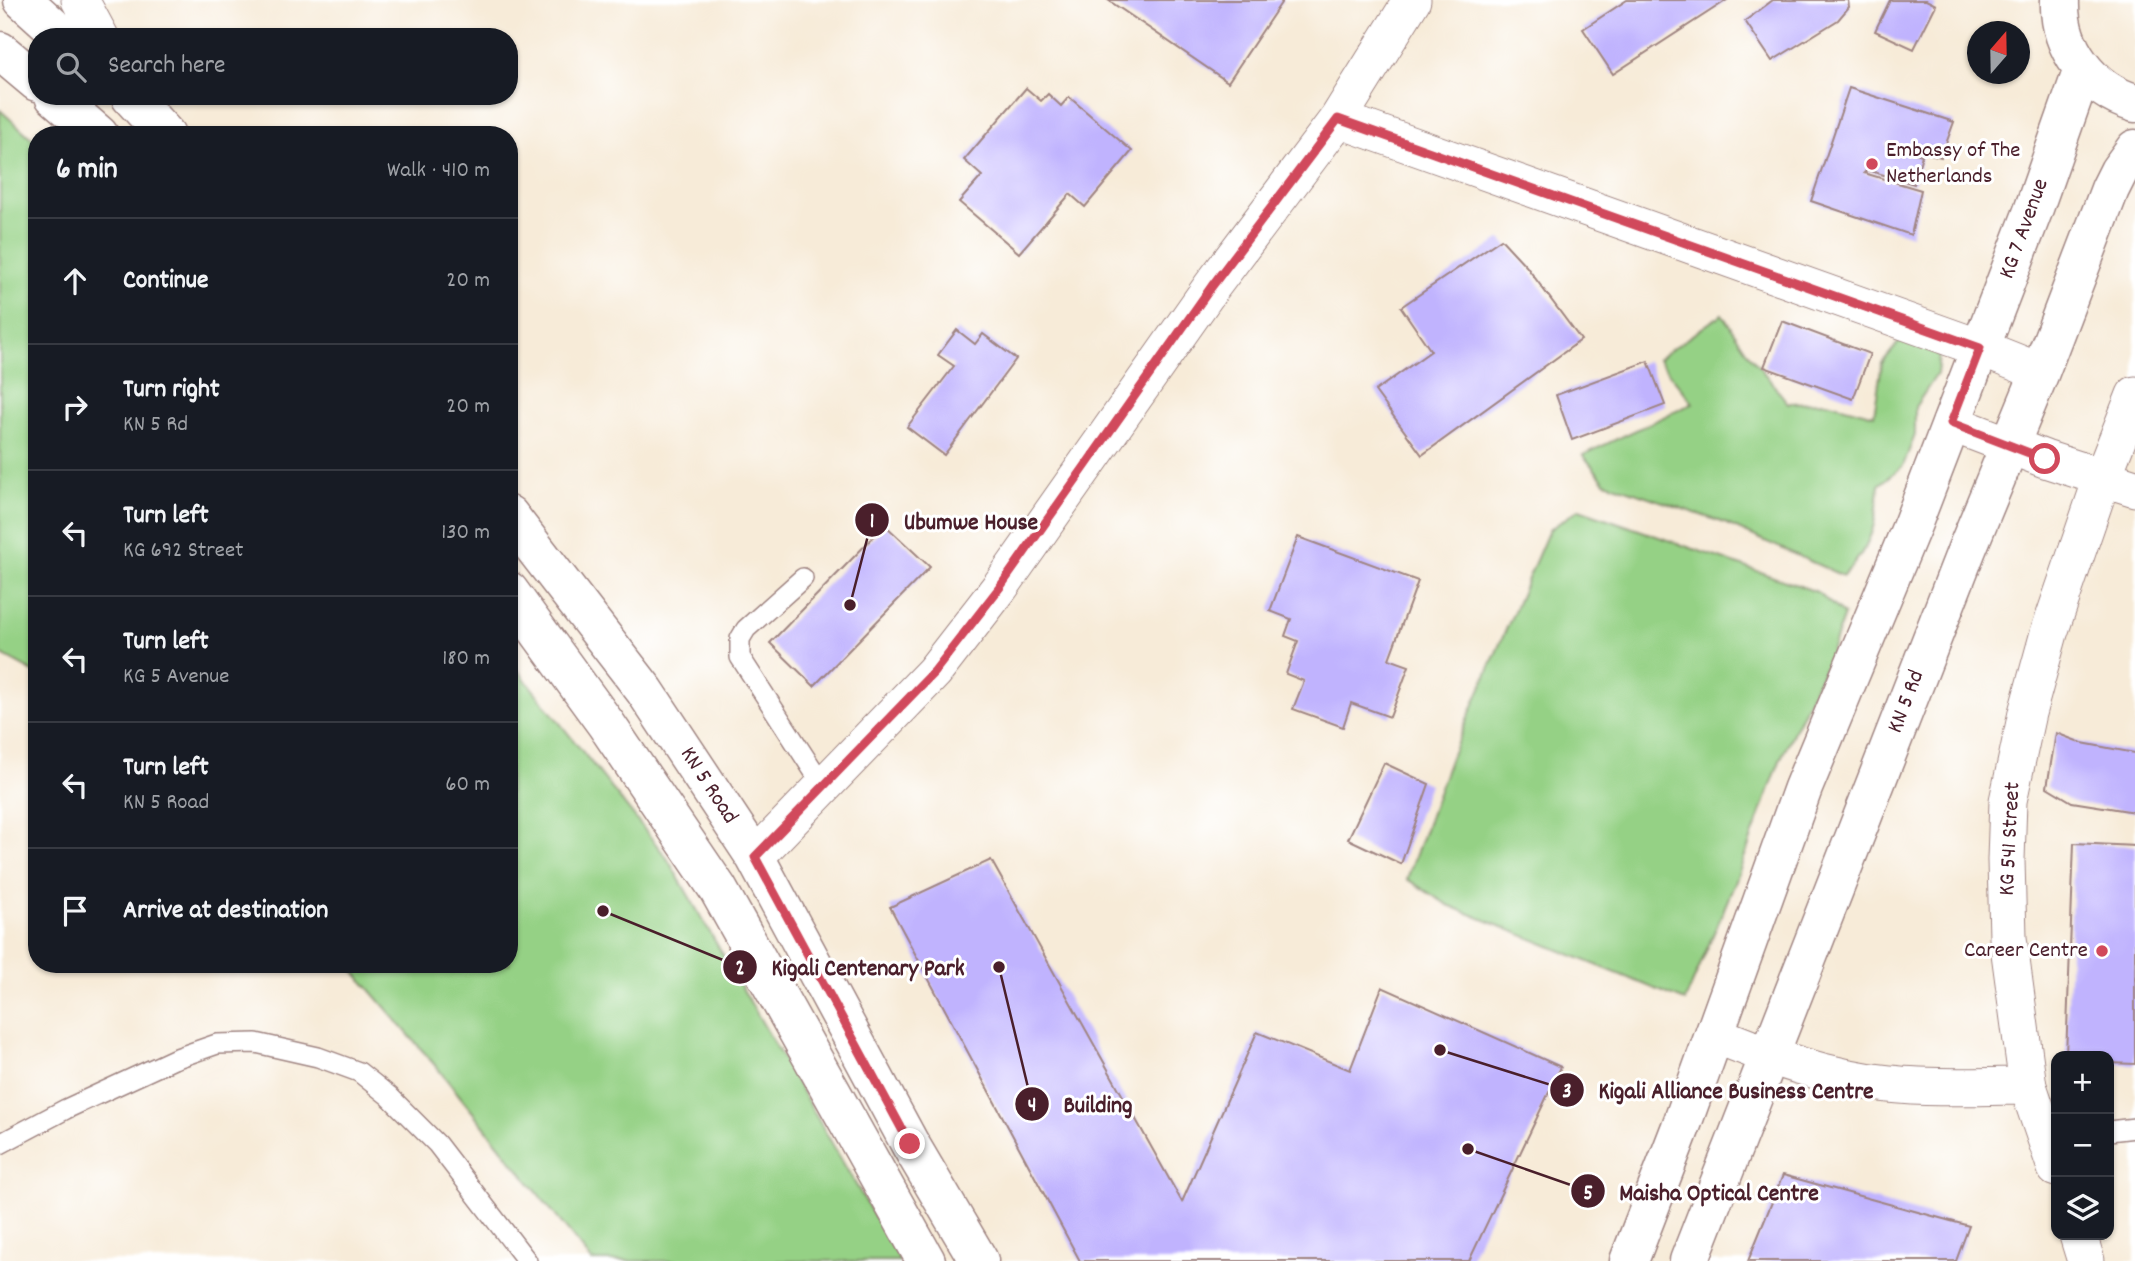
<!DOCTYPE html>
<meta charset="utf-8">
<style>
:root{--surface:#171b24;--page:#242831;--text:#f1f3f6;--muted:#9ea1a6;--line:#363941}
body{margin:0;font-family:Dekko,sans-serif;background:var(--page);color:var(--text)}
.controls{position:absolute;right:21px;bottom:21px;display:grid;overflow:hidden;border-radius:14px;box-shadow:0 2px 5px #0004}
.controls button{width:63px;height:63px;display:grid;place-items:center;padding:0;border:0;border-bottom:2px solid var(--line);background:var(--surface);color:var(--text);font:35px sans-serif}
.compass{position:absolute;left:1967px;top:21px;width:63px;height:63px;border-radius:50%;background:var(--surface);box-shadow:0 2px 5px #0004;rotate:20deg}
.stop{position:absolute;width:21px;height:21px;margin:-16px;border:5px solid #d1495b;border-radius:50%;background:#fff}
.stop.end{background:#d1495b;border-color:#fff;box-shadow:0 2px 7px #0008}
.list{margin:0;padding:0;list-style:none}
h2{display:flex;justify-content:space-between;align-items:center;height:91px;margin:0;padding:0 28px;font-size:30px}
h2 small{font-size:23px;font-weight:400;color:var(--muted)}
.list li{display:grid;grid-template-columns:46px 1fr auto;gap:21px;align-items:center;box-sizing:border-box;height:126px;padding:0 28px;border-top:2px solid var(--line)}
.list b{display:block;font-size:26px;white-space:nowrap}
.list p{margin:0;font-size:23px;white-space:nowrap;color:var(--muted)}
.list em{font-size:23px;font-style:normal;color:var(--muted)}
.icon{flex:none;width:38px;height:38px;fill:none;stroke:currentColor;stroke-width:2;stroke-linecap:round;stroke-linejoin:round}
.map{position:relative;flex:none;width:2135px;height:1261px;overflow:hidden}
.search{position:absolute;background:var(--surface);box-shadow:0 2px 5px #0004;left:28px;top:28px;width:490px;height:77px;display:flex;align-items:center;gap:18px;box-sizing:border-box;padding:0 24px;border-radius:28px;color:var(--muted);font-size:26px}
.panel{position:absolute;background:var(--surface);box-shadow:0 2px 5px #0004;left:28px;top:126px;width:490px;height:847px;border-radius:28px}
.map>svg:first-child{display:block}
.green{fill:#95d185;stroke:#707858;stroke-width:2}
.building{fill:#c0b3fe}
.lines{fill:none;stroke-linecap:round;stroke-linejoin:round}
.lane-casing{stroke:#a08582;stroke-width:22}
.street-casing{stroke:#a08582;stroke-width:39}
.primary-casing{stroke:#a08582;stroke-width:41}
.lane{stroke:#fff;stroke-width:19}
.street{stroke:#fff;stroke-width:37}
.primary{stroke:#fff;stroke-width:38}
.route{stroke:#d1495b;stroke-width:9}
.poi-dot{fill:#d1495b;stroke:#fff;stroke-width:2.5}
.labels{text-anchor:middle;dominant-baseline:central;stroke-width:6;stroke-linejoin:round;paint-order:stroke}
.poi-label{font-size:23px;fill:#4a1f2b;stroke:#fff;text-anchor:start}
.street-label{font-size:23px;fill:#4a1f2b;stroke:#fff}
.leader{fill:none;stroke:#4a1f2b;stroke-width:2.5}
.callout-dot{fill:#4a1f2b;stroke:#fff;stroke-width:2.5}
.mark-label{font-size:21px;text-anchor:middle;font-weight:bold;fill:#fff}
.callout-label{font-size:24px;text-anchor:middle;font-weight:bold;fill:#4a1f2b;stroke:#fff;stroke-width:6;stroke-linejoin:round;paint-order:stroke}
</style>
<div class="map">
<svg width="2135" height="1261" viewBox="0 0 2135 1261">
<rect width="100%" height="100%" fill="#fff"/>
<filter id="ink" filterUnits="userSpaceOnUse"><feTurbulence type="fractalNoise" baseFrequency=".0143" numOctaves="2"/><feDisplacementMap in="SourceGraphic" scale="14" xChannelSelector="R" yChannelSelector="G"/><feConvolveMatrix kernelMatrix="1 2 1 2 8 2 1 2 1" color-interpolation-filters="sRGB"/></filter>
<filter id="wash" filterUnits="userSpaceOnUse"><feTurbulence type="fractalNoise" baseFrequency=".00686" numOctaves="4" result="noise"/><feDisplacementMap in="SourceGraphic" scale="28" xChannelSelector="R" yChannelSelector="G"/><feGaussianBlur stdDeviation="1.57" result="paint"/><feColorMatrix in="noise" values="0 0 0 0 0 0 0 0 0 0 0 0 0 0 0 0 0 1.4 0 .05"/><feComposite in="paint" operator="in"/></filter>
<g filter="url(#wash)">
<rect width="100%" height="100%" fill="#f7ebd8"/>
<path class="green" d="M0,110l37,33v531l-37,-20z
M1722,314l26,39 40,50 39,-1 47,13 8,-52 24,-29 34,13 -3,27 -22,33v28l-12,31 -24,19c-2,39 -8,63 -36,91l-116,-52 -122,-42 -22,-27 110,-52 -35,-44z
M1579,509l238,83 27,23 -17,47 -46,96 -46,125 -50,118 -237,-96 -41,-26 44,-122 98,-227z
M509,659l158,199 233,403h-308l-153,-191 -91,-106h161z"/>
<g id="blocks">
<path class="building" d="M1108,0h175l-55,82z
M1627,0h100l-114,74 -30,-45z
M1773,0h75l1,7 -11,13 -66,41 -27,-40z
M1890,0h36l10,5 -22,44 -39,-18z
M1026,88l15,13 7,-7 13,12 8,-9 63,54 -47,56 -15,-13 -51,59 -60,-51 23,-26 -18,-16z
M1849,88l105,34 -13,35 -54,-15 -1,3 36,10 -8,29 -47,-14 -3,3 57,17 -10,45 -100,-34z
M1501,239l25,27 55,74 -159,115 -47,-64 56,-40 -30,-44z
M1782,321l88,33 -17,45 -89,-32z
M957,330l18,14 8,-10 33,25 -72,96 -37,-28 47,-61 -16,-11z
M1648,361l17,44 -93,35 -16,-45z
M885,525l45,42 -116,119 -44,-43z
M1298,537l120,44 -29,78 20,7 -19,51 -39,-14 -8,24 -50,-18 11,-28 -18,-7 12,-33 -13,-5 6,-17 -21,-8z
M2056,733l26,10 53,10v59l-63,-10 -25,-15z
M1384,763l45,21 -28,80 -53,-25z
M2074,843l61,3v218l-26,-1v-7h-43z
M991,860l191,342 75,-170 93,38 32,-83 179,80 -92,194h-389l-190,-354z
M1783,1175l186,51 -13,35h-208z"/>
</g>
</g>
<g filter="url(#ink)">
<use href="#blocks" fill-opacity="0" stroke="#a08582" stroke-width="2"/>
<g class="lines">
<defs>
<path id="lane" d="M803,578l-57,51 -6,10v18l84,130
M2109,1131l26,-3
M0,1144l66,-35 108,-50 43,-15 39,-1 62,14 41,15 30,24 48,48 90,117"/>
<path id="street" d="M80,0l20,37
M1338,119l642,229 60,24
M1951,423l94,36 90,29
M755,857l179,-185 66,-85 212,-301 126,-167 74,-119
M1714,1034c55,23 114,44 175,50 46,5 93,2 139,2
M2056,1168l-28,-82 -20,-148 -2,-78 2,-59 19,-88 22,-80 54,-157 32,-81
M2078,1235l8,26"/>
<path id="primary" d="M23,0l41,37
M2060,0c-2,47 30,90 75,103
M0,51l37,31
M54,96l45,39
M130,96l36,39
M509,515l136,176 110,166 155,287 69,117
M509,591l97,133 112,165 208,372
M1629,1261l53,-137 121,-336 110,-265 120,-312 50,-142
M1689,1261l278,-712 73,-177 70,-183 9,-18 16,-22"/>
</defs>
<use href="#lane" class="lane-casing"/>
<use href="#street" class="street-casing"/>
<use href="#primary" class="primary-casing"/>
<use href="#lane" class="lane"/>
<use href="#street" class="street"/>
<use href="#primary" class="primary"/>
</g>
</g>
<g class="lines" filter="url(#ink)">
<path class="route" d="M910,1144l-155,-287 179,-185 66,-85 212,-301 126,-167 642,229 -29,75 94,36"/>
</g>
<g class="poi-dot">
<circle cx="1872" cy="164" r="7"/>
<circle cx="2102" cy="951" r="7"/>
</g>
<g class="labels">
<g class="poi-label">
<text x="1886" y="151">Embassy of The<tspan x="1886" dy="26">Netherlands</tspan></text>
<text x="2088" y="951" text-anchor="end">Career Centre</text>
</g>
<g class="street-label">
<text transform="translate(2025 229) rotate(-70)">KG 7 Avenue</text>
<text transform="translate(1907 702) rotate(-69)">KN 5 Rd</text>
<text transform="translate(708 786) rotate(57)">KN 5 Road</text>
<text transform="translate(2011 839) rotate(-87)">KG 541 Street</text>
</g>
</g>
<path class="leader" d="M850 605L872 520M603 911L740 967M1440 1050L1567 1090M999 967L1032 1104M1468 1149L1588 1191"/>
<g class="callout-dot">
<circle cx="850" cy="605" r="7"/>
<circle cx="603" cy="911" r="7"/>
<circle cx="1440" cy="1050" r="7"/>
<circle cx="999" cy="967" r="7"/>
<circle cx="1468" cy="1149" r="7"/>
<circle cx="872" cy="520" r="18"/>
<circle cx="740" cy="967" r="18"/>
<circle cx="1567" cy="1090" r="18"/>
<circle cx="1032" cy="1104" r="18"/>
<circle cx="1588" cy="1191" r="18"/>
</g>
<g class="mark-label">
<text x="872" y="527">1</text>
<text x="740" y="974">2</text>
<text x="1567" y="1097">3</text>
<text x="1032" y="1111">4</text>
<text x="1588" y="1199">5</text>
</g>
<g class="callout-label">
<text x="971" y="529">Ubumwe House</text>
<text x="868" y="975">Kigali Centenary Park</text>
<text x="1736" y="1098">Kigali Alliance Business Centre</text>
<text x="1098" y="1112">Building</text>
<text x="1719" y="1200">Maisha Optical Centre</text>
</g>
</svg>
<div class="controls">
<button>+</button>
<button>−</button>
<button><svg class="icon" aria-label="layers" viewBox="0 0 24 24"><path d="M12 4l9 5-9 5-9-5zM3 14l9 5 9-5"/></svg></button>
</div>
<svg class="compass" viewBox="-18 -18 36 36"><path d="M0-13l5 13h-10z" fill="#e53935"/><path d="M0 13l5-13h-10z" fill="#9ea1a6"/></svg>
<div class="stop" style="left:2045px;top:459px"></div>
<div class="stop end" style="left:910px;top:1144px"></div>
<div class="search"><svg class="icon" aria-label="search" viewBox="0 0 24 24"><circle cx="10" cy="10" r="6"/><path d="M15 15l6 6"/></svg>Search here</div>
<section class="panel">
<h2>6 min<small>Walk · 410 m</small></h2>
<ul class="list">
<li><svg class="icon" aria-label="ahead" viewBox="0 0 24 24"><path d="M12 20V5M6 11l6-6 6 6"/></svg><div><b>Continue</b></div><em>20 m</em></li>
<li><svg class="icon" aria-label="right" viewBox="0 0 24 24"><path d="M7 20v-9h11M14 6l5 5-5 5"/></svg><div><b>Turn right</b><p>KN 5 Rd</p></div><em>20 m</em></li>
<li><svg class="icon" aria-label="left" viewBox="0 0 24 24"><path d="M17 20v-9H6M10 6l-5 5 5 5"/></svg><div><b>Turn left</b><p>KG 692 Street</p></div><em>130 m</em></li>
<li><svg class="icon" aria-label="left" viewBox="0 0 24 24"><path d="M17 20v-9H6M10 6l-5 5 5 5"/></svg><div><b>Turn left</b><p>KG 5 Avenue</p></div><em>180 m</em></li>
<li><svg class="icon" aria-label="left" viewBox="0 0 24 24"><path d="M17 20v-9H6M10 6l-5 5 5 5"/></svg><div><b>Turn left</b><p>KN 5 Road</p></div><em>60 m</em></li>
<li><svg class="icon" aria-label="arrive" viewBox="0 0 24 24"><path d="M6 21V4h12l-3 4 3 4H6"/></svg><div><b>Arrive at destination</b></div></li>
</ul>
</section>
</div>
